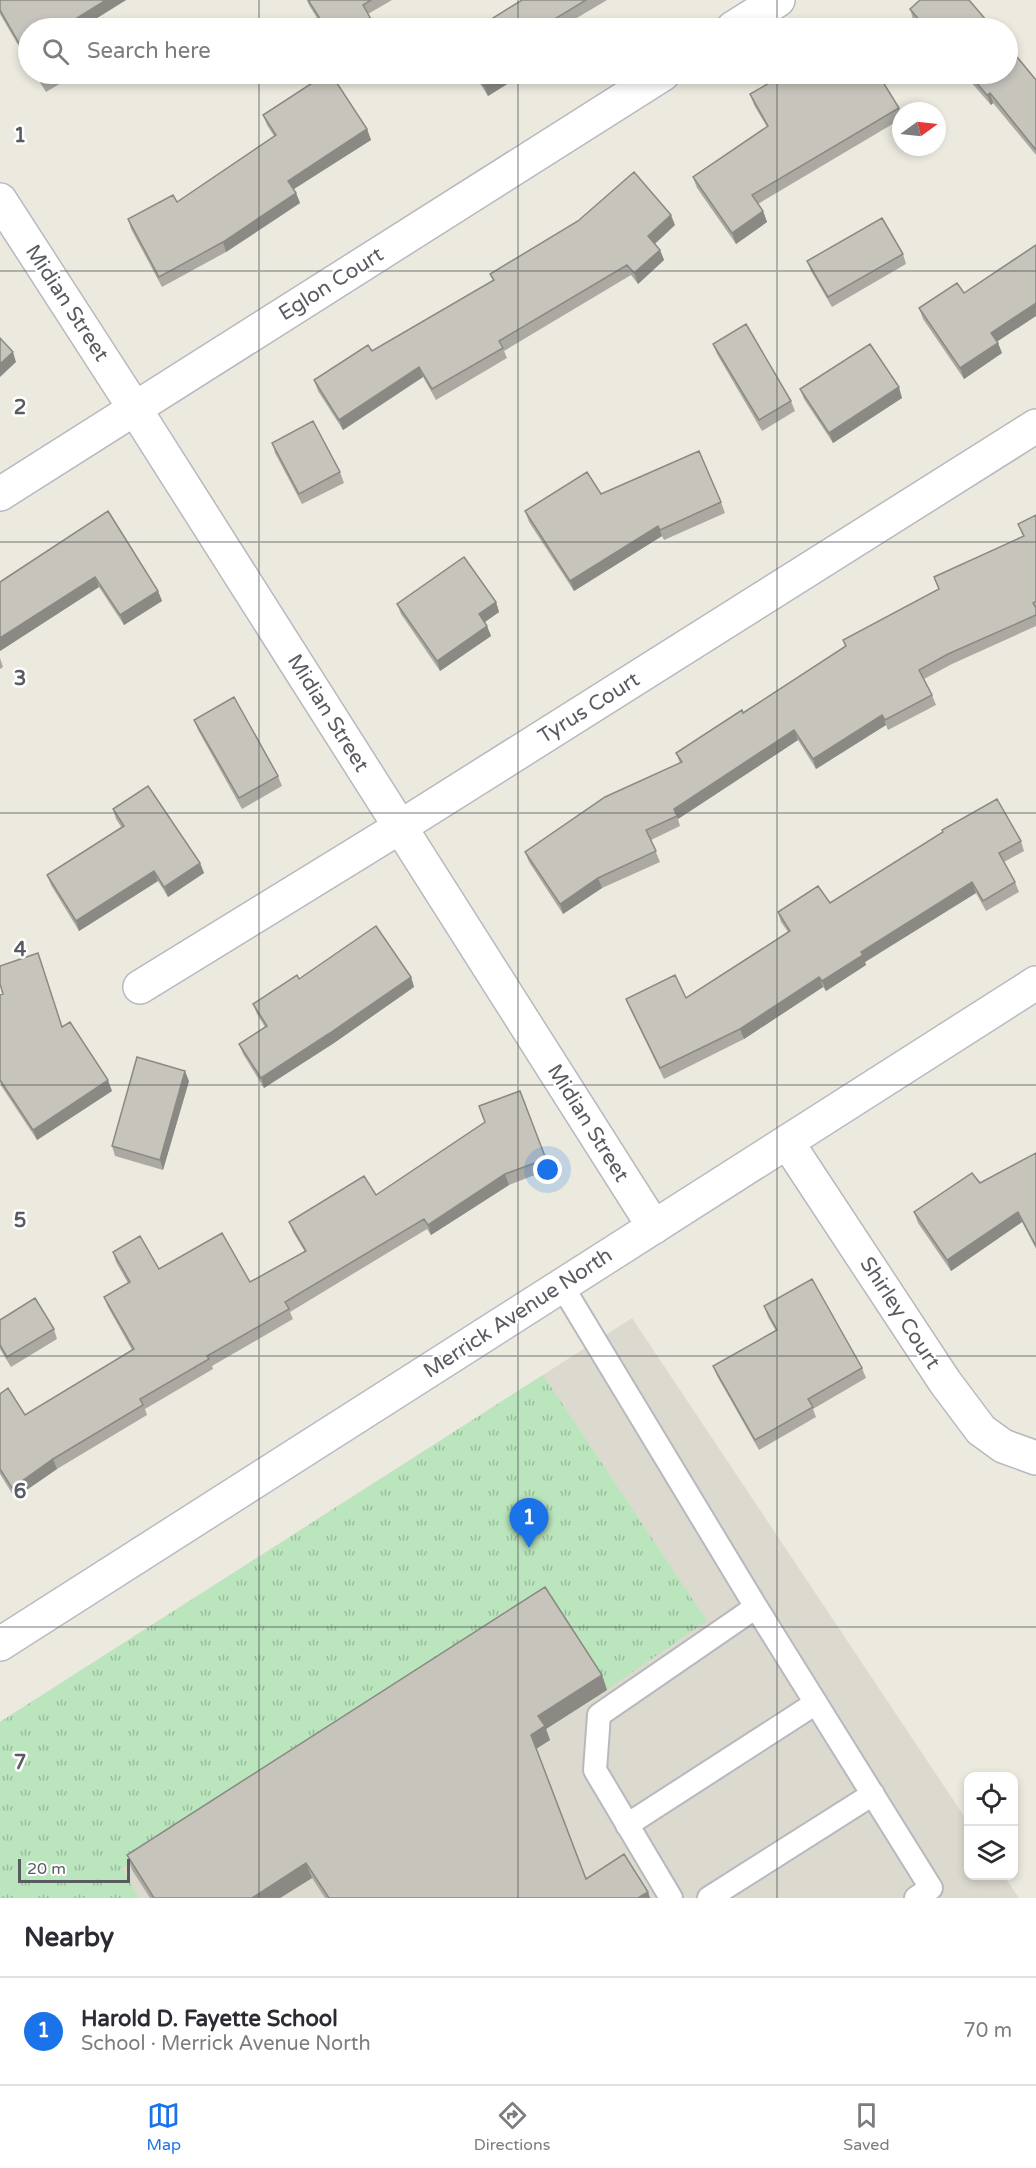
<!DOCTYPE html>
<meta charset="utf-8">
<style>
:root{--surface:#fff;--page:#f7f7f7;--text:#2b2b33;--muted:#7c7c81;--line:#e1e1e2;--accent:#1a73e8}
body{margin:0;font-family:"Varela Round",sans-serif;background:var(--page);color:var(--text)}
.controls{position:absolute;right:18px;bottom:18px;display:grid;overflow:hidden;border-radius:12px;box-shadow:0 3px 9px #0003}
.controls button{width:54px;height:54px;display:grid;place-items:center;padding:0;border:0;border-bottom:2px solid var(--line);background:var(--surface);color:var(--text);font:30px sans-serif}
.compass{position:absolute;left:892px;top:102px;width:54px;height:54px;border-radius:50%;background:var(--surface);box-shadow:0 3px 9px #0003;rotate:75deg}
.scale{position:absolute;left:18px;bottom:15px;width:112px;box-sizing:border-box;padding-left:6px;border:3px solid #585b61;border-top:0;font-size:16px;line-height:21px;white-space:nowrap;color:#585b61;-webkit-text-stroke:4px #fff;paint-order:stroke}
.you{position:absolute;left:548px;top:1170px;width:21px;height:21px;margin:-15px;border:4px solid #fff;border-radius:50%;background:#1a73e8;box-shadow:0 0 0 9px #1a73e833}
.badge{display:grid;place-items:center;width:39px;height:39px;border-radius:50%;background:var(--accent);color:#fff;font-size:20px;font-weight:700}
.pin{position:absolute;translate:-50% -50px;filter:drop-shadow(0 2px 3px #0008)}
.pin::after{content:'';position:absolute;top:32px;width:21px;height:18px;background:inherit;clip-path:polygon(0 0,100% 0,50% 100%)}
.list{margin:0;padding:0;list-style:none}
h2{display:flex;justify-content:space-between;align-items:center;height:78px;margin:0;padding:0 24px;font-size:26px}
h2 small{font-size:20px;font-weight:400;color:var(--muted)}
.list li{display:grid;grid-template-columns:39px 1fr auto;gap:18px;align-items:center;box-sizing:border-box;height:108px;padding:0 24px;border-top:2px solid var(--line)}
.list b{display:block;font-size:22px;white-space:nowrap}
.list p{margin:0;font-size:20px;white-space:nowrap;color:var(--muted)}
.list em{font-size:20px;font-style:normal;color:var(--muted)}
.icon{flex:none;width:33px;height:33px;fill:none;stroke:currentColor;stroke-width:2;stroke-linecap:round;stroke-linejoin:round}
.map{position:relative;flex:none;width:1036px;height:1898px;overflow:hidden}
.search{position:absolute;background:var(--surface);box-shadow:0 3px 9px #0003;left:18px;right:18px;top:18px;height:66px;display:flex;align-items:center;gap:15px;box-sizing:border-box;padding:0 21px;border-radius:33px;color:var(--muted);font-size:22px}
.sheet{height:186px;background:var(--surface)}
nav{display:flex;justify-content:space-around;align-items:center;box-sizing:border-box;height:84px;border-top:2px solid var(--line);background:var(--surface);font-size:16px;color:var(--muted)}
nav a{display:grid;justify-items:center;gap:3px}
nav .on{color:var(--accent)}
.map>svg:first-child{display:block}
.education{fill:#dcd9ce}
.grass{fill:url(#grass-tufts)}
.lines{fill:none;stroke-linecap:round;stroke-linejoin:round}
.lane-casing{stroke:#b7b9bf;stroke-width:26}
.street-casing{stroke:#b7b9bf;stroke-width:36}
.secondary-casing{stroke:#b8bbc2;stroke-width:36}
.lane{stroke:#fff;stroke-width:22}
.street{stroke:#fff;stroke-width:33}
.secondary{stroke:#fff;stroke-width:33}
.wall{fill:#aba9a2}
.shaded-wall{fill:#8b8984}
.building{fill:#c7c4bc;stroke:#8b8984;stroke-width:1.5}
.grid{fill:none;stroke:#585b61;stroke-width:1.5;stroke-opacity:0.55}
.labels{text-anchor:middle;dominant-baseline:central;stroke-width:5;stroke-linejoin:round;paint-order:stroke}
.street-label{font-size:21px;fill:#585b61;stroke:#fff}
.grid-label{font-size:20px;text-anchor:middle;font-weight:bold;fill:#585b61;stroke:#fff;stroke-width:5;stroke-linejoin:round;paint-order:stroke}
</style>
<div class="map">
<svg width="1036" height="1898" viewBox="0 0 1036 1898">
<defs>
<pattern id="grass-tufts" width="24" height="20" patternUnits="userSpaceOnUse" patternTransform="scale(1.5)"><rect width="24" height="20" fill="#bae5bd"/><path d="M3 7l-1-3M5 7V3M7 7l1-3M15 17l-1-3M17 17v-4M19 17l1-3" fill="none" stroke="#9abd9d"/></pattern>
</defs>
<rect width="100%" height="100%" fill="#eceadf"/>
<path class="education" d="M632,1318l336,504v54h36l15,22h-1019v-176z"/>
<path class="grass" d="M543,1375l164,246 -101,69 -62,-99 -422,278 17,29h-139v-176z"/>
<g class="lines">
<defs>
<path id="lane" d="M562,1286l194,321 175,281 -15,10
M627,1825l189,-122
M671,1898l-76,-128 4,-55 157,-108
M709,1898l164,-104"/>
<path id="street" d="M733,28l45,-28
M0,200l135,209 519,818
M0,494l663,-420
M140,987l260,-160 636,-401
M787,1142l158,240 36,48 22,16 33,12"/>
<path id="secondary" d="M0,1644l1036,-661"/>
</defs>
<use href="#lane" class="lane-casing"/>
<use href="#street" class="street-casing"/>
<use href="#secondary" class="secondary-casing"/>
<use href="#lane" class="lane"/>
<use href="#street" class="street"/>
<use href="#secondary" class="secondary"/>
</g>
<path class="wall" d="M0,0h126l-45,28h-53v34l-28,-48z
M307,0h85l-24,14 7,14h-52l-14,-23z
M522,0h85l-47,28h-83z
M910,9l83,19h-72l-8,-9z
M35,74h37l1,2 -27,16z
M474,74h49l-35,22z
M958,74h50l28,6v75l-43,-52 -2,2 -21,-24 -3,3z
M750,94l149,14 2,5v6l-143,85 5,7 4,11 -31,22 -39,-56 -4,-11 74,-50 -13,-22z
M263,115l104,14 4,11 -78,49 3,4 4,10 -74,49 -64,35 -31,-58 -3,-10 49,-17 97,-66 -7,-11z
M675,225l-20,19 5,6 4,10 -26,24 -7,-9 -127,76 3,7 -71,42 -13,-23 -80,53 -25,-39 -4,-11 58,-29 121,-70 -3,-7z
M1036,245v71l-39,25 5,12 -38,26 -41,-60 -4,-11 45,-15z
M903,254l3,10 -74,43 -21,-36 -4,-10z
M713,344l78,57 4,10 -33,20 -45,-77z
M800,389l102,9 -69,45 -29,-44z
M272,443l68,29 4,11 -42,21 -27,-51z
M601,494l120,8 4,11 -61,27 -2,-4 -88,55 -45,-69 -4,-11z
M108,511l50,80 4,10 -38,24 -25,-38 -99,64z
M1036,515v111l-84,38 -28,15 8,16 4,10 -48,25 -2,-5 -70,44 -18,-29 -120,79 2,7 -29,14 9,22 -58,26 -39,26 -34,-52 -4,-10 155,-89 -4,-10 67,-40 102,-66 -2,-7 96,-51 -5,-12 89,-41 -5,-12z
M496,602l3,10 -14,10 6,14 -51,35 -39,-57 -4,-10z
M0,658l3,9 -3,2z
M194,720l84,56 4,10 -40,23 -44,-79z
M113,809l87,54 4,10 -36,24 -10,-16 -79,50 -28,-46 -4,-10 75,-47 -6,-9z
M1021,841l3,10 -20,11 11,20 4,10 -33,19 -10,-18 -111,69 1,3 -40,26 -3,-4 -79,52 -80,40 -34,-70 -4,-10 60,-1 102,-66 -7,-10 -3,-10 52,-9z
M411,977l3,10 -80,56 -70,45 -21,-34 -4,-10 26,-17 -8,-13 -4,-10 46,-25z
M0,995l62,32 50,64 -75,49 -35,-53 -2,-5z
M189,1081l-26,89 -48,-14 -3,-10z
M520,1091l30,78 -41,16 -78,50 -4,-6 -137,83 3,7 -81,47 1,3 -68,40 2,6 -90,54 -42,29 -15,-24v-80l25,21 107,-65 -24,-43 -4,-10 24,-14 -12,-21 -3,-10 46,17 91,13 55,-30 -12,-20 -4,-10 87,-27 109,-73z
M1036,1153v96l-14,-27 -71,49 -33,-48 -4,-11 66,-29z
M764,1306l98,62 4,10 -53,31 3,8 -57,33 -42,-74 -4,-10 63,-35 -8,-14z
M0,1320l54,9 3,10 -46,28 -11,-18z
M602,1675l5,15 -61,39 4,11 -14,9 50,130 62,13 2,6h-325l-13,-20 -32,20h-130l-18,-28 -5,-15z"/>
<path class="shaded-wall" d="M106,0h20l-45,28h-20z
M504,74h19l-35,22 -4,-10z
M963,74h5l2,7 -3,3z
M990,93l3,10 -2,2 -4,-10z
M367,129l4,11 -80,51 -3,-10z
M296,193l4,10 -74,49 -3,-10z
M763,211l4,11 -31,22 -4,-11z
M671,215l4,10 -23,21 -4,-10z
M660,250l4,10 -26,24 -4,-11z
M1036,303v13l-41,27 -4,-10z
M998,343l4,10 -38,26 -4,-11z
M13,352l3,10 -16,15v-13z
M419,367l4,10 -80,53 -4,-10z
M899,387l3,11 -69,45 -4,-10z
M658,526l4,10 -88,55 -4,-10z
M95,577l4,10 -99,64v-13z
M158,591l4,10 -38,24 -4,-10z
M496,602l3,10 -17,12 -3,-10z
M487,626l4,10 -51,35 -3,-10z
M882,715l4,10 -70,44 -3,-10z
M794,730l4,10 -120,79 -4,-10z
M200,863l4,10 -36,24 -4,-10z
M154,871l4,10 -79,50 -3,-10z
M598,878l4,10 -39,26 -3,-10z
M972,882l4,11 -111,69 1,3 -40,26 -4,-10 39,-29z
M411,977l3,10 -80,56 -70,45 -3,-10z
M819,977l4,10 -79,52 -4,-10z
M185,1071l4,10 -26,89 -3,-10z
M108,1080l4,11 -75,49 -4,-10z
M505,1174l4,11 -78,50 -3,-10z
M1018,1212l4,10 -71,49 -4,-11z
M53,1459l4,10 -42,29 -3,-10z
M602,1675l5,15 -61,39 4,11 -14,9 -5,-14 7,-19z
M306,1863l6,15 -32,20h-28z
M648,1892l2,6h-12z"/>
<path class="building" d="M0,0h106l-45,28h-33v31l-28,-49z
M308,0h63l-8,5 9,16 -13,7h-33z
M522,0h64l-46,28h-63z
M920,0h49l24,28h-67l-16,-19z
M1008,46l28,34v70l-46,-57 -3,2 -18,-21h39z
M37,74h19l-14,8z
M326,74h5l36,55 -79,52 8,12 -73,49 -64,35 -31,-58 45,-24 4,7 99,-67 -13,-20z
M477,74h27l-20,12z
M785,74h93l21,34 -147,87 11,16 -31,22 -39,-56 75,-51 -18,-32z
M634,172l37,43 -23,21 12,14 -26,23 -7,-8 -128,76 4,7 -71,41 -13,-22 -80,53 -25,-40 54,-35 4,6 122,-71 -4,-6 88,-53z
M882,218l21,36 -75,43 -21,-36z
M1036,245v58l-45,30 7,10 -38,25 -41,-60 38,-25 7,10z
M746,324l45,77 -32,19 -46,-76z
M0,338l13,14 -13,12z
M870,344l29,43 -70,46 -29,-44z
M313,421l27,51 -41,22 -27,-51z
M699,451l22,51 -61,28 -2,-4 -88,55 -45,-70 62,-39 14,22z
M108,511l50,80 -38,24 -25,-38 -95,61v-56z
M1036,515v86l-3,2 3,5v7l-88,39 -29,16 13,25 -47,25 -3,-5 -69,44 -19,-29 -120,79 3,7 -31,14 10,21 -58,27 -38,26 -35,-52 80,-55 77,-35 -6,-9 66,-43 1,3 103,-67 -3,-6 96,-51 -5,-12 90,-41 -6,-12z
M464,557l32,45 -17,12 8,12 -50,35 -40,-57z
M234,697l44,79 -39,22 -45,-78z
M148,786l52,77 -36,24 -10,-16 -78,50 -29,-46 77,-49 -11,-17z
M997,799l24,42 -22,12 16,29 -32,19 -11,-19 -111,70 2,3 -41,26 -3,-4 -79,52 -80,39 -34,-69 49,-24 11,23 104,-67 -12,-19 40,-26 12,17 113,-71 -1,-2z
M376,926l35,51 -81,56 -69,45 -22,-34 28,-18 -14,-22 44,-29 2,4z
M38,953l24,74 8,-5 38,58 -75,50 -33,-50v-85l3,-1 -3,-10v-18z
M137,1057l48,14 -25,89 -48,-14z
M520,1091l26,68 -41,15 -77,51 -4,-6 -139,83 4,7 -82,47 2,3 -69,40 3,6 -90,54 -41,29 -12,-19v-75l8,-6 17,27 109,-66 -30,-52 26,-15 -17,-30 27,-16 19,33 63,-36 28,49 56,-31 -17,-29 75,-46 12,19 109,-73 -6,-16z
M1036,1153v93l-18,-34 -71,48 -33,-48 58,-39 8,10z
M812,1279l50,89 -54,31 5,8 -58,33 -42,-74 64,-36 -13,-24z
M35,1298l19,31 -47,28 -7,-12v-25z
M545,1587l57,88 -64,41 7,10 -14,9 55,144 38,-25 24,38 -10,6h-309l-23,-35 -54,35h-98l-27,-43z"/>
<path class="grid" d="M259,0v28M518,0v28M777,0v28M259,74v1824M518,74v1824M777,74v1824M0,271h1036M0,542h1036M0,813h1036M0,1085h1036M0,1356h1036M0,1627h1036"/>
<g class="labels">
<g class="street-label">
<text transform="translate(331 284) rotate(-32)">Eglon Court</text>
<text transform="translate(67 303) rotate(57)">Midian Street</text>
<text transform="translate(589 708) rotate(-32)">Tyrus Court</text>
<text transform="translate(328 713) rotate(58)">Midian Street</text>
<text transform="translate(588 1123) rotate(58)">Midian Street</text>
<text transform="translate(518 1313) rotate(-33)">Merrick Avenue North</text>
<text transform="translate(900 1313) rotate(57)">Shirley Court</text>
</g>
</g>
<g class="grid-label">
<text x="20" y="142">1</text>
<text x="20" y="414">2</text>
<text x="20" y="685">3</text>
<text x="20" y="956">4</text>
<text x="20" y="1227">5</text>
<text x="20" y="1498">6</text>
<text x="20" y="1769">7</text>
</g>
</svg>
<div class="controls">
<button><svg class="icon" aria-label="locate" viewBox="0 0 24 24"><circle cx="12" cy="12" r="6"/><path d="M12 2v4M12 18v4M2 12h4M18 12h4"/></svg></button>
<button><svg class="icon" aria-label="layers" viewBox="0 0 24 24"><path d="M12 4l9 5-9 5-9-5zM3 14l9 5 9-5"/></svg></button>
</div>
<svg class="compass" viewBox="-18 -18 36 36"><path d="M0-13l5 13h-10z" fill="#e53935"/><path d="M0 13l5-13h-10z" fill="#7c7c81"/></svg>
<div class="scale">20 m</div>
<div class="you"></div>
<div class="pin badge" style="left:529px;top:1548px">1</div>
<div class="search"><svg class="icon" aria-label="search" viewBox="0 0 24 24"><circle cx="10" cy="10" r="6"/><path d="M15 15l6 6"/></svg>Search here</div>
</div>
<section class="sheet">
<h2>Nearby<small></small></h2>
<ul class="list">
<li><span class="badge">1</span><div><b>Harold D. Fayette School</b><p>School · Merrick Avenue North</p></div><em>70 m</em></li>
</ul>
</section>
<nav>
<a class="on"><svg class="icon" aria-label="map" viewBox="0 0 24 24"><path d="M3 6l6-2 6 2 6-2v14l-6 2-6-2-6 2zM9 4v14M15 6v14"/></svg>Map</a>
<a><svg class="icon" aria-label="directions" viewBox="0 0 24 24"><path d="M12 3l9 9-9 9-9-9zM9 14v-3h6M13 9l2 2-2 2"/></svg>Directions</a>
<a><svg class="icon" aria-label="saved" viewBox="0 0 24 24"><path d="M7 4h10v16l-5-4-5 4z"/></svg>Saved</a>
</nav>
